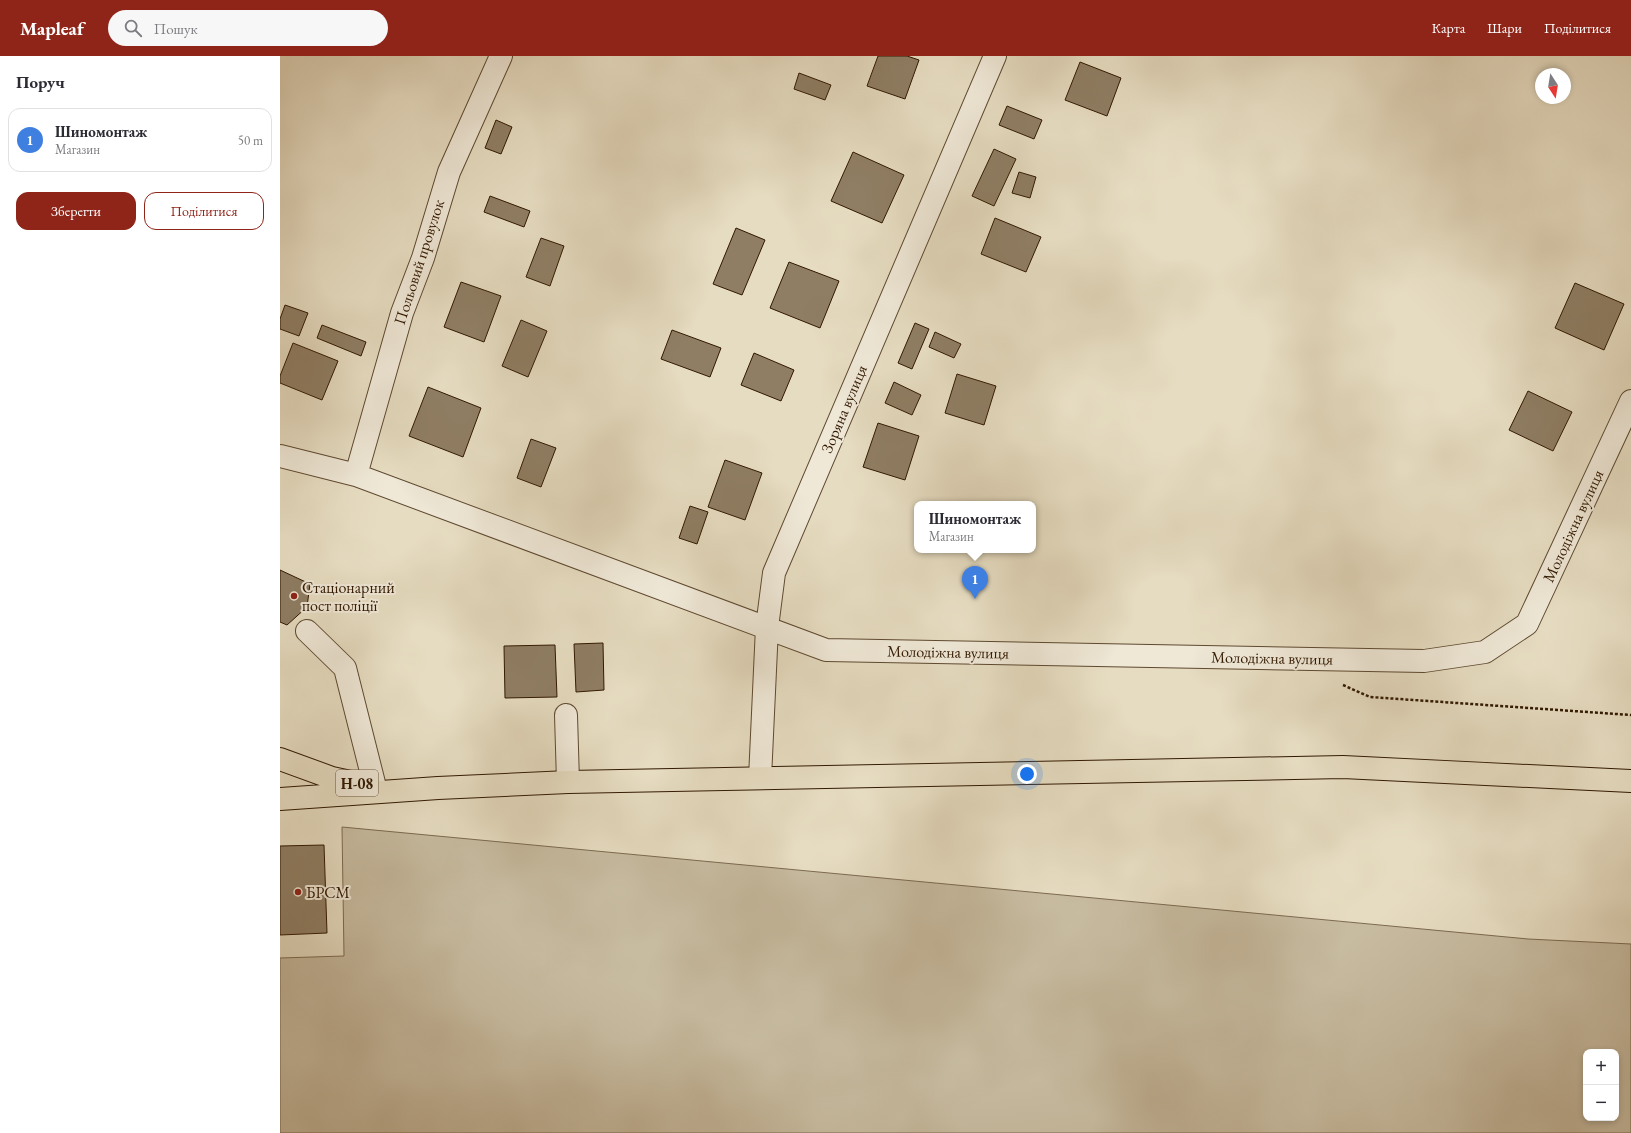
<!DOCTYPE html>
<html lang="uk">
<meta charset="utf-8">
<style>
:root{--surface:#fff;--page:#f7f7f7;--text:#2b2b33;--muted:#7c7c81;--line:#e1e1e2;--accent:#8f2418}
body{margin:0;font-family:"EB Garamond",serif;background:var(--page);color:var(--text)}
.controls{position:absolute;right:12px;bottom:12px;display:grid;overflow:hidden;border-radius:8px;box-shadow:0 2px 6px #0003}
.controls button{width:36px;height:36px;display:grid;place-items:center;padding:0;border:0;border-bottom:1px solid var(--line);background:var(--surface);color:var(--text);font:20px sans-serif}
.compass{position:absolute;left:1255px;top:12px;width:36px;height:36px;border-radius:50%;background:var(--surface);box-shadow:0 2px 6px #0003;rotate:168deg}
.you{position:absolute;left:747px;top:718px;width:14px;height:14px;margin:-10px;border:3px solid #fff;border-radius:50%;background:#1a73e8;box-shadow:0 0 0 6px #1a73e833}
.badge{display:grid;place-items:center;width:26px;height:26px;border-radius:50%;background:var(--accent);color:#fff;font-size:13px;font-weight:700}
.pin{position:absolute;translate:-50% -33px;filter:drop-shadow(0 1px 2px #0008)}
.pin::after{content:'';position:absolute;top:21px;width:14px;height:12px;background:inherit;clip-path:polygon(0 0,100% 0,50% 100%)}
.popup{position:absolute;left:634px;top:445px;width:122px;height:52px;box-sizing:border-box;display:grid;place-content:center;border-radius:8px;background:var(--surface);filter:drop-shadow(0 1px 3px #0005);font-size:13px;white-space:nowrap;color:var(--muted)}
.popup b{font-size:15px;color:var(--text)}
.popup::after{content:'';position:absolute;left:50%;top:100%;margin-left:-8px;border:8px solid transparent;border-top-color:var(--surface)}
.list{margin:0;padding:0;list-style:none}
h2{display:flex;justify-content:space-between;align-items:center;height:52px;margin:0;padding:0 16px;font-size:17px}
h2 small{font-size:13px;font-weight:400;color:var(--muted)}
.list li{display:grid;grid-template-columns:26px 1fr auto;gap:12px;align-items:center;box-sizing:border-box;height:64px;margin:0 8px 8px;padding:0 8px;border:1px solid var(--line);border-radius:12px}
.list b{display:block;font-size:15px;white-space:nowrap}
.list p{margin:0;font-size:13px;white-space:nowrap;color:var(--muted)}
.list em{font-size:13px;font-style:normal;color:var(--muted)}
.actions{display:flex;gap:8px;padding:12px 16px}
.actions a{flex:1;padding:9px 0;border:1px solid var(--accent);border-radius:12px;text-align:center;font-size:14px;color:var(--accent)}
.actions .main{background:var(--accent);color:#fff}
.icon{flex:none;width:22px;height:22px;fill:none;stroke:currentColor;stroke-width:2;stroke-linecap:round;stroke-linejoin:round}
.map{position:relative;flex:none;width:1351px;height:1077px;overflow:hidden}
header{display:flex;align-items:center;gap:24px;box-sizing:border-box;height:56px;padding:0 20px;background:var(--accent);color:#fff}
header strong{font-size:19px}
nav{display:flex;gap:22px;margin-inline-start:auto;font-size:14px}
.search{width:280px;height:36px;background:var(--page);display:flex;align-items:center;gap:10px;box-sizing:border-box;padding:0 14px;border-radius:22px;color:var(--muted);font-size:15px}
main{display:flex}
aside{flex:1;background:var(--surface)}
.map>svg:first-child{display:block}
.green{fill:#c7bba0;stroke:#7c6a50;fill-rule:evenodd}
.building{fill:#8f7e64;stroke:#311800}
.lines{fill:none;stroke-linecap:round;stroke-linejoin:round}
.minor-casing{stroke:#5e4930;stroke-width:24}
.major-casing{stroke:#311800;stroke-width:24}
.path{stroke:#311800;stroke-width:2.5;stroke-dasharray:3 2;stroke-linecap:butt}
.minor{stroke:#efe8d7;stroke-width:22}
.major{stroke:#e6dcc1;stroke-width:22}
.poi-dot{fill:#8f2418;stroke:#efe8d7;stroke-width:1.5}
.labels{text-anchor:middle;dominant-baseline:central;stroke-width:4;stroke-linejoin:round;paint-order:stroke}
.shield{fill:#efe8d7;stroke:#6a5640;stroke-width:1}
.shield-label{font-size:15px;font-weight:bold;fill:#311800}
.street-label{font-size:16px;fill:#311800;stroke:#efe8d7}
.poi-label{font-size:16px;fill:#311800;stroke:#efe8d7;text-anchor:start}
</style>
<header>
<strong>Mapleaf</strong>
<div class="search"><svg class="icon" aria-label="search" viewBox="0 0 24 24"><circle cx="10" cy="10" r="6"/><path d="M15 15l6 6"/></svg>Пошук</div>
<nav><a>Карта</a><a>Шари</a><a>Поділитися</a></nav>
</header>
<main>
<aside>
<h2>Поруч<small></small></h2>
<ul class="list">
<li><span class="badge" style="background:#3f7fe0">1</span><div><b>Шиномонтаж</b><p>Магазин</p></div><em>50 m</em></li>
</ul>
<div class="actions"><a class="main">Зберегти</a><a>Поділитися</a></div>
</aside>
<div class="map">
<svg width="1351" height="1077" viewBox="0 0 1351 1077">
<rect width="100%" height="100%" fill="#e6dcc1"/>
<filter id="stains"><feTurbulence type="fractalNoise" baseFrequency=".005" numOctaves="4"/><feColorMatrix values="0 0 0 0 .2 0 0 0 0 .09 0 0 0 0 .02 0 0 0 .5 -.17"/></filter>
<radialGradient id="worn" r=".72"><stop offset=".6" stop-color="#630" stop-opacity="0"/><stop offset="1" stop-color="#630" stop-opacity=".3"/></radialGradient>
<path class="green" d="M62,771l1186,112 103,5v189h-1351v-175l64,-2zM1306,996h30v66h-30z"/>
<path class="building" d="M598,0h29l12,4 -14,39 -38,-13z
M800,6l41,16 -14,38 -42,-16z
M519,17l32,12 -6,15 -31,-11z
M727,50l35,14 -8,19 -35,-14z
M216,64l16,7 -11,27 -16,-6z
M714,93l22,10 -22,47 -22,-10z
M573,96l51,23 -22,48 -51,-22z
M739,116l17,5 -6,21 -18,-5z
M210,140l40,15 -6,16 -40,-15z
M715,162l46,19 -15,35 -45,-18z
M456,172l29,12 -23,55 -29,-11z
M261,182l23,8 -14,40 -24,-9z
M509,206l50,19 -19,47 -50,-20z
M181,226l40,14 -17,46 -40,-15z
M1295,227l49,21 -20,46 -49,-22z
M5,249l23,8 -9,23 -19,-7v-10z
M241,264l26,11 -19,46 -26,-11z
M635,267l14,6 -17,40 -14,-6z
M42,269l44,17 -5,14 -44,-18z
M392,274l49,18 -11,29 -49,-18z
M655,276l26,12 -7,14 -25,-11z
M13,287l45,18 -16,39 -42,-17v-7z
M474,297l40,17 -13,31 -40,-16z
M677,318l39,12 -12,39 -39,-12z
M614,326l27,13 -9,20 -27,-12z
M148,331l53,21 -18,49 -54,-21z
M1248,335l44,21 -19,39 -44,-21z
M598,367l41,13 -14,44 -42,-13z
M251,383l25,9 -15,39 -24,-9z
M445,404l37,13 -17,47 -37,-13z
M410,450l18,6 -11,32 -18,-6z
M0,514l30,14 -3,23 -20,18 -7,-3z
M323,587l1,47 -28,2 -2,-48z
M275,589l2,52 -52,1 -1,-52z
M44,789l3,88 -47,2v-89z"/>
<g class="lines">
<defs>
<path id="minor" d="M0,400l76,19 470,175 598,11 61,-9 42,-28 104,-223
M76,419l46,-162 21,-55 26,-86 52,-116
M27,575l38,37 30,119
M286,659l2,67
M480,722l7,-151 7,-54 221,-517"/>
<path id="major" d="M0,703l52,19 37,8
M0,743l158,-11 130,-6 775,-15 288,14"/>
</defs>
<use href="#minor" class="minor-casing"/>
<use href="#major" class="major-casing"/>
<path class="path" d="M1063,629l27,12 261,18"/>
<use href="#minor" class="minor"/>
<use href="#major" class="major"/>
</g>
<g class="poi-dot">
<circle cx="14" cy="540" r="4"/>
<circle cx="18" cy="836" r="4"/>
</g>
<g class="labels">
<rect class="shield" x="56" y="714" width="42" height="26" rx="3"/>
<g class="shield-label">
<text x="77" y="727">Н-08</text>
</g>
<g class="street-label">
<text transform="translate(139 206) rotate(-72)">Польовий провулок</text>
<text transform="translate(564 353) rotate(-67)">Зоряна вулиця</text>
<text transform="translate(1293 470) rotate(-65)">Молодіжна вулиця</text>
<text transform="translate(668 596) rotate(1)">Молодіжна вулиця</text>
<text transform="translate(992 602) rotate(1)">Молодіжна вулиця</text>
</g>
<g class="poi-label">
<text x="22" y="531">Стаціонарний<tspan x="22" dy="18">пост поліції</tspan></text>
<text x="26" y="836">БРСМ</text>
</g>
</g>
<rect width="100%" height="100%" filter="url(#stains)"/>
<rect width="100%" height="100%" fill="url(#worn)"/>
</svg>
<div class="controls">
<button>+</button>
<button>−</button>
</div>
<svg class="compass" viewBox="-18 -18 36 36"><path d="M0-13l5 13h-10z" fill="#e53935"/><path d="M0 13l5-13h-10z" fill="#7c7c81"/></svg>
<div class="you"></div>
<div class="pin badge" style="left:695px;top:543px;background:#3f7fe0">1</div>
<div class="popup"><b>Шиномонтаж</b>Магазин</div>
</div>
</main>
